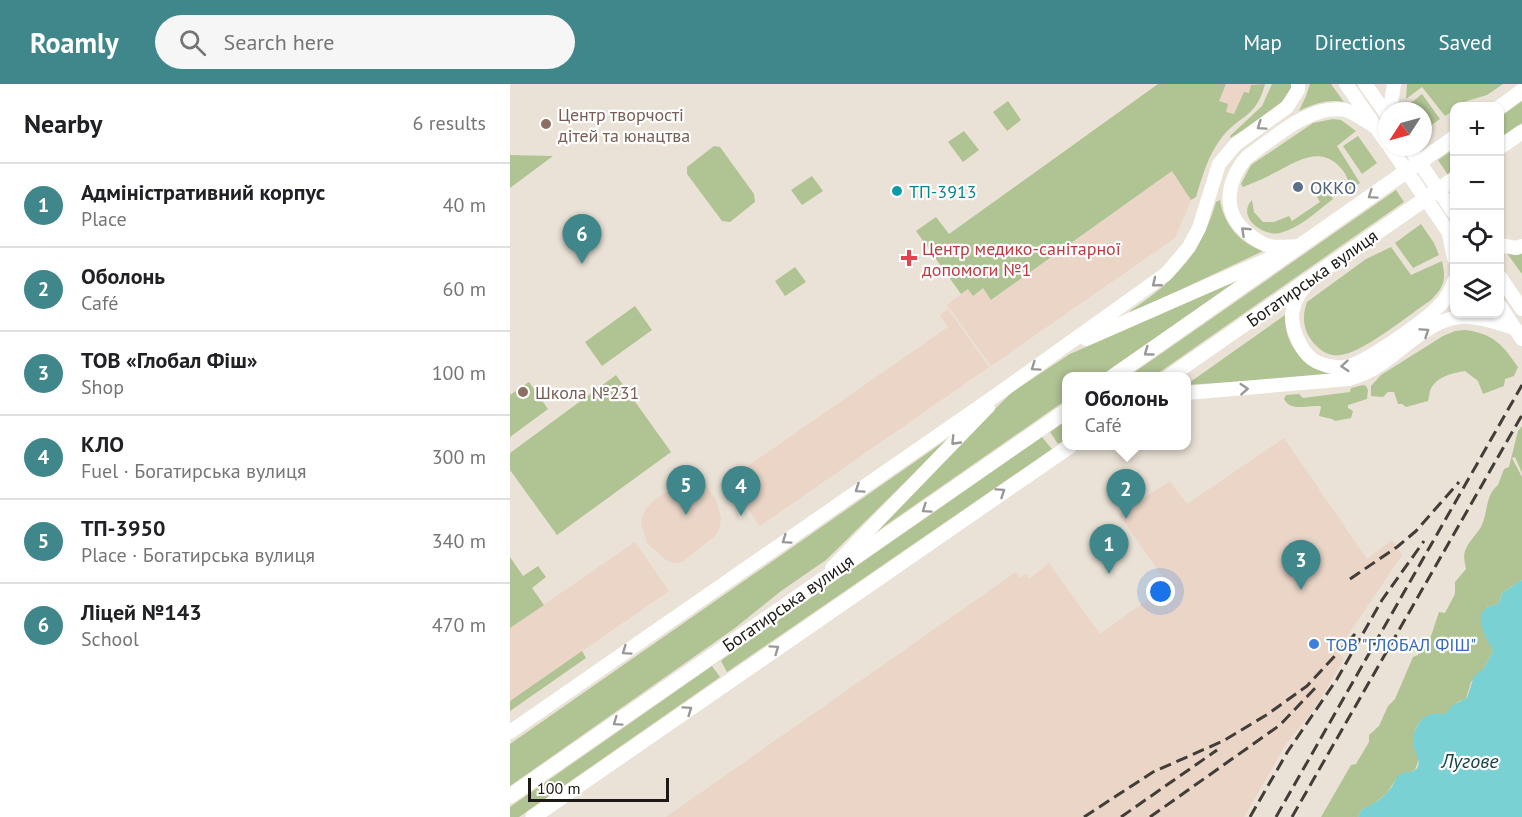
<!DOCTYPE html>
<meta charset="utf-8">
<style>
:root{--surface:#fff;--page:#f6f6f6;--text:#202124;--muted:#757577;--line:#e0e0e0;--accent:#3f878a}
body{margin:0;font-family:"PT Sans",sans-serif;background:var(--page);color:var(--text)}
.controls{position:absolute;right:18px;top:18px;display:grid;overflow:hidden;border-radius:12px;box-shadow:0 2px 4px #0004}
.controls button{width:54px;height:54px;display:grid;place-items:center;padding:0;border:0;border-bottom:2px solid var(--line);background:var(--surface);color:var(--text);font:30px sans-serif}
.compass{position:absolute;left:868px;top:18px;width:54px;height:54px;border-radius:50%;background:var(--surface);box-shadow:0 2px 4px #0004;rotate:234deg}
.scale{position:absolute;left:18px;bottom:15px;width:141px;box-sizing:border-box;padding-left:6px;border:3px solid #1d1a16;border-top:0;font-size:16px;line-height:21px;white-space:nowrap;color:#1d1a16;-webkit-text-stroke:4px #fff;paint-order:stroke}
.you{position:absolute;left:651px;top:508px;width:21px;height:21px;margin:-15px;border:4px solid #fff;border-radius:50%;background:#1a73e8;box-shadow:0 0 0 9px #1a73e833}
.badge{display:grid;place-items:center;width:39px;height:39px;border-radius:50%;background:var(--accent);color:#fff;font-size:20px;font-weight:700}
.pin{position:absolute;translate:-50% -50px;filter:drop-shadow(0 2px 3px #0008)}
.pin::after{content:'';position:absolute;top:32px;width:21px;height:18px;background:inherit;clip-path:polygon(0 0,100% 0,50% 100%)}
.popup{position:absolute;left:552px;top:288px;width:129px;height:78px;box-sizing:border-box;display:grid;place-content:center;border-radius:12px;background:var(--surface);filter:drop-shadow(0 2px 4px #0005);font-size:20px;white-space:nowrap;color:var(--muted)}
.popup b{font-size:22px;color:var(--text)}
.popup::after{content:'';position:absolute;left:50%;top:100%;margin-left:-12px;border:12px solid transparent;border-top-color:var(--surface)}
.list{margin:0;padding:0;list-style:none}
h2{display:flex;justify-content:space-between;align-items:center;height:78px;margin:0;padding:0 24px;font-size:26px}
h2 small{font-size:20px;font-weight:400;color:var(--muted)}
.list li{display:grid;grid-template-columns:39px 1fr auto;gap:18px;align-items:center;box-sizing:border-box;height:84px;padding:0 24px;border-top:2px solid var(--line)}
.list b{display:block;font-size:22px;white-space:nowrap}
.list p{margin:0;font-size:20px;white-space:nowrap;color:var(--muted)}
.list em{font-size:20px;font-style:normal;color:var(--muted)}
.icon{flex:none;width:33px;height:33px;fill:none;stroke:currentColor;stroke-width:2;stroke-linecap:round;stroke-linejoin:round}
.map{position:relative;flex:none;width:1012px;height:733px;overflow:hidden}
header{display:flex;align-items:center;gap:36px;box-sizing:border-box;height:84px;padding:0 30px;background:var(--accent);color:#fff}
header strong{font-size:28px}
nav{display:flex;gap:33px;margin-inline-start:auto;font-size:21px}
.search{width:420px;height:54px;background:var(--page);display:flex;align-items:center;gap:15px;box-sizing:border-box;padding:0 21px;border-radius:33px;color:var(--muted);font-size:22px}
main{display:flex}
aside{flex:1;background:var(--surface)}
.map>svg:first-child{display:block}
.industrial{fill:#ead5c7}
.green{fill:#b0c393}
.water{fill:#7ad1d3}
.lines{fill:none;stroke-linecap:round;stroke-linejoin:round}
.secondary{stroke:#fff;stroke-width:14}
.primary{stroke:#fff;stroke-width:15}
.rail{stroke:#413d38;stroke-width:3;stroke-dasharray:12 6;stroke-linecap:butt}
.oneway{stroke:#999896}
.education-dot{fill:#8d6e63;stroke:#fff;stroke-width:2}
.service-dot{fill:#5c6f8a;stroke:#fff;stroke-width:2}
.culture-dot{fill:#0f9aa8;stroke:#fff;stroke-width:2}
.health-dot{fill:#e0444e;stroke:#fff;stroke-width:2}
.shop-dot{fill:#3f7fe0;stroke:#fff;stroke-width:2}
.labels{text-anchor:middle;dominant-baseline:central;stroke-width:4.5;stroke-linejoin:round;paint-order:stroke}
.education-label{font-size:18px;fill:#785e54;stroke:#fff;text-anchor:start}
.service-label{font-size:18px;fill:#4e5e75;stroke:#fff;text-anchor:start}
.culture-label{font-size:18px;fill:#0d838f;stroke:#fff;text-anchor:start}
.health-label{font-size:18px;fill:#be3a42;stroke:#fff;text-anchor:start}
.street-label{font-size:18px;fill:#1d1a16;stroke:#fff}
.shop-label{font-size:18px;fill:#366cbe;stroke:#fff;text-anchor:start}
.water-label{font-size:20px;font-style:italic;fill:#194343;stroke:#fff}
</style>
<header>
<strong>Roamly</strong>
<div class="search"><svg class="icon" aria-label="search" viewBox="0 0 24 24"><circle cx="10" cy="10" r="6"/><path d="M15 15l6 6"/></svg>Search here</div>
<nav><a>Map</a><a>Directions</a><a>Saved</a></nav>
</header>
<main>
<aside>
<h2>Nearby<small>6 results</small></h2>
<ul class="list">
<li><span class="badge">1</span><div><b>Адміністративний корпус</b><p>Place</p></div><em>40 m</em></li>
<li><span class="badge">2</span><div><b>Оболонь</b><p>Café</p></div><em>60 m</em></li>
<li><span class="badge">3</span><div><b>ТОВ «Глобал Фіш»</b><p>Shop</p></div><em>100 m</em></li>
<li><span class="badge">4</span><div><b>КЛО</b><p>Fuel · Богатирська вулиця</p></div><em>300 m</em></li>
<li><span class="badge">5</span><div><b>ТП-3950</b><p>Place · Богатирська вулиця</p></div><em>340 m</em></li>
<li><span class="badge">6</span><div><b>Ліцей №143</b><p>School</p></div><em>470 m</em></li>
</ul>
</aside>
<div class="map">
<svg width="1012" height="733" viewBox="0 0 1012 733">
<rect width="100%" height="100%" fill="#eae2d6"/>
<path class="industrial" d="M689,0h61l-36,48z
M662,87l19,29 -16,38 -184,128 -44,-61 21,-16 15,-1 9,12z
M438,225l41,58 -229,159 -25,-36v-15l213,-148 -8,-12z
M774,354l83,121 25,-19 10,15 -65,96 7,8 -31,52 -27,33 -42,73h-578l350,-245 4,6 6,-4 3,5 20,-16 51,71 68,-49 -49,-71 51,-33 17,23z
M187,396l7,2 12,18 5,19 -2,10 -4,7 -33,26 -9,1 -7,-3 -19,-17 -6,-18 1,-8 5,-10 9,-8 26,-16z
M125,458l34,49 -159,110v-73z"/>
<path class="green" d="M648,0h68l-7,17 9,3 -2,8 8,2 10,-22 5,1 2,-8 14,-1c-8,33 -25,31 -43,53 -14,18 -20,40 -26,60l-5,3 -19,-29 -181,129 -8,-12 -10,8 -5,-7 -7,5 -45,-63 20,-14 13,17z
M762,0h21c-5,22 -44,42 -62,54l-1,-2 32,-30z
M800,0h21l13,18c-17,-3 -30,2 -45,9l7,-15z
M897,0h96l-16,11 -20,6 -8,5h-5v4l-9,6 -23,-29 -16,12z
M912,10l18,25 -17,12v-20l-16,-2v-3z
M498,17l13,19 -14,11 -14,-19z
M1012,17v22l-22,16v-22z
M823,35l8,1 15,11 -19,15 23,37 -11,7c0,-11 -3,-17 -11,-25 -19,-18 -41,-4 -60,6 -11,6 -23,11 -35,16l-2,-3 10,-19 62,-42z
M454,47l15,19 -16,12 -15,-20z
M848,52l19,27 -15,11 -19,-28z
M204,62l6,1 34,47 1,8 -25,20 -8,-1 -35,-47v-7z
M944,65v22l-6,4 -10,-15z
M0,71l43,1 -43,32z
M302,92l11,15 -21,14 -11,-15z
M886,106l8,12 -250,174h-25z
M814,109l7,2 2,4c-16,12 -33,29 -53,34 -17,4 -44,-16 -28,-33l2,12 9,10h11l15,-6 3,5 28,-19 -3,-5z
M710,116c4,25 20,43 43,51l-132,62 -1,-2c44,-29 71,-57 86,-109z
M911,140l13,19 5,12 -26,13 -18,-25z
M881,163l20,28 31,-14c4,19 3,24 -11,39 -21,14 -68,53 -91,55 -11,2 -21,-5 -28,-14 -9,-12 -10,-25 -5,-39l59,-43z
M996,168h16v22z
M285,183l11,15 -21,14 -10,-15z
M731,195l-141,97h-34v24l-200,139 146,-147 58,-38z
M125,222l17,24 -50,36 -17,-24z
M775,231c-1,33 21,52 50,60l-149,10z
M955,246c29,4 37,14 53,37l-4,9 -9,3 -1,7 -21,8 -5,-13 -13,-10c-13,2 -30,6 -35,20 -1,3 -1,7 -2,10l-22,6 -4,-3h-4l-4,-12h-6l-5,5 -12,-1v-10l10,-11 62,-39 12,-5z
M106,291l55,77 -114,83 -47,-65v-17z
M19,298l19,27 -38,28v-42z
M853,301l3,1 2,4 -1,9 -19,6v3l5,3 -2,7 -16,3 -3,-2 -13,-3 2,-9 -1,-1c-13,-1 -29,6 -36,-7l2,-4 13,-1 4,4 47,-6 1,-4z
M556,337v18l-8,5 -8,-12z
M1012,342v47l-7,-16 -3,1 10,19v103l-19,12 -5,12 -11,3 6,44 -9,17 -13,14 -5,17 -8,3 -13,12c-4,0 -10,-1 -14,1 -21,8 -20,27 -12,44l-4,11 -19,9 -9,14 -16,13 -10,4 -3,7h-37l30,-52 5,-1 13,-22v-7l10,-9 9,-20 7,-7 18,-42 5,-2 1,-5 12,-14 8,-24 6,1 10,-19v-12l11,-13c-1,-6 -3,-12 -1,-18 3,-9 11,-16 16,-24 7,-13 4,-32 17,-42l6,-16 5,-2 9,-36z
M442,352l-126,124 -45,31 -46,37 -225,158v-42z
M532,353l10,12 -325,223 -6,-11 2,-2z
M0,473l13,19 15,-10 8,11 -14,11 12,17 -34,23z
M72,567l4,7 -76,53v-10z
M202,582l8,11 -201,140h-9v-10z"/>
<path class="water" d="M1012,496v237h-164l3,-7c11,-5 23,-12 30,-22 3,-4 4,-9 7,-12 6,-7 16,0 20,-10 2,-7 -2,-12 -4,-18 -4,-12 4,-31 18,-34 4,-1 9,0 13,0l8,-9 14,-7 7,-22 10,-8 9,-17c-5,-11 -22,-35 -5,-44 3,-2 7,-2 10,-3l5,-12z"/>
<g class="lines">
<path class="secondary" d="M836,0l41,59
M855,0l22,31
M880,27l4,-27
M880,63l64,93
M899,63l45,66
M939,150l5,24
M990,161l16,3 6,-2
M789,162c-9,0 -20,2 -29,0 -9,-2 -17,-8 -24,-14 -25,-21 -19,-52 1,-75 26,-18 64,-54 98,-47 11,3 22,12 32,18
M990,193l22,32
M799,198c-7,8 -14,16 -16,27 -4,16 7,41 19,50 8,6 22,9 32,8 18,-1 82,-47 96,-62 7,-7 11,-15 14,-24
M990,222l22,33
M576,255l194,-85
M676,309l163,-14c10,-3 20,-7 29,-13 28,-18 56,-52 92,-49 15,1 30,7 45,11
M322,484l156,-161
M0,648l485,-336 171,-122 23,-27 10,-19 20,-64 17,-20 51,-37 11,-17v-6"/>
<path class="primary" d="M990,23l22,-16
M990,63l22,-15
M604,292l340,-238
M660,292l284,-197
M0,712l556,-385
M23,733l537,-371"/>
<path class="rail" d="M840,495l47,-32 19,-16 43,-49
M574,733l69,-45 70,-31 45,-27 39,-28 48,-52
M611,733l96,-67
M640,733l130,-92 38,-40
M740,733l38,-66 49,-72 45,-79 42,-59
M766,733l246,-432
M782,733l230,-402"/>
</g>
<defs><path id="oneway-chevron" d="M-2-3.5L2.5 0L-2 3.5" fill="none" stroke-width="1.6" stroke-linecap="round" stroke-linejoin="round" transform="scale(1.5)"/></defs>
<g class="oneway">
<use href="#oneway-chevron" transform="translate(751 42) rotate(146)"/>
<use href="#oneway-chevron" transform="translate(862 111) rotate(145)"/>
<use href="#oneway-chevron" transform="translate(735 147) rotate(-137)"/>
<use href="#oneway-chevron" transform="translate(646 199) rotate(141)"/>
<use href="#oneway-chevron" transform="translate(915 248) rotate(-34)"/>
<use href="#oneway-chevron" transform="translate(638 268) rotate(144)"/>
<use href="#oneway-chevron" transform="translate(835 282) rotate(175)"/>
<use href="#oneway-chevron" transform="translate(525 283) rotate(145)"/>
<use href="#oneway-chevron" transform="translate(734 305) rotate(-4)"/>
<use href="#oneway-chevron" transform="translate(445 357) rotate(134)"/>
<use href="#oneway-chevron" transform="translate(349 405) rotate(146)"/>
<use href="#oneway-chevron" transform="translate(491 408) rotate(-34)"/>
<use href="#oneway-chevron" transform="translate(416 425) rotate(146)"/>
<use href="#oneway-chevron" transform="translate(276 456) rotate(145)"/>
<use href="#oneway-chevron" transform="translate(265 565) rotate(-35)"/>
<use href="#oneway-chevron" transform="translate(116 567) rotate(145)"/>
<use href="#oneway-chevron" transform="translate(178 626) rotate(-35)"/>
<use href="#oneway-chevron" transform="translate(107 638) rotate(145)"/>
</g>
<g class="education-dot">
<circle cx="36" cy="40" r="6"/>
<circle cx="13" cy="308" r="6"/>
</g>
<circle class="service-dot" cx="788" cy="103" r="6"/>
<circle class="culture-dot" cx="387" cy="107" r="6"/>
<path class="health-dot" d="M396 165h6v6h6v6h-6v6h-6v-6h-6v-6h6z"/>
<circle class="shop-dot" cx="804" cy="560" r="6"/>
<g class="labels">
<g class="education-label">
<text x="48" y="30">Центр творчості<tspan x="48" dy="21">дітей та юнацтва</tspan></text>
<text x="25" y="308">Школа №231</text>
</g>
<g class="service-label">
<text x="800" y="103">ОККО</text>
</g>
<g class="culture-label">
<text x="399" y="107">ТП-3913</text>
</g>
<g class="health-label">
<text x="412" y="164">Центр медико-санітарної<tspan x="412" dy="21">допомоги №1</tspan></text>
</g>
<g class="street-label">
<text transform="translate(802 194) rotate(-35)">Богатирська вулиця</text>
<text transform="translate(278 519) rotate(-35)">Богатирська вулиця</text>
</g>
<g class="shop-label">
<text x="816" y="560">ТОВ "ГЛОБАЛ ФІШ"</text>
</g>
<g class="water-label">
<text x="960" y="677">Лугове</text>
</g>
</g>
</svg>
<div class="controls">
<button>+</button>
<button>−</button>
<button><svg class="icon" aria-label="locate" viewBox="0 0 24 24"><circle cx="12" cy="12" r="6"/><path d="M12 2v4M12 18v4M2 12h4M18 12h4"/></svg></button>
<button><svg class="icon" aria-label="layers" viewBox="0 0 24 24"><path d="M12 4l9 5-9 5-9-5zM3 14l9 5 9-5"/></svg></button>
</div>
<svg class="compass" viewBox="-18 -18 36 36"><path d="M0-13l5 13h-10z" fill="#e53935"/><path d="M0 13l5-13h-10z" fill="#757577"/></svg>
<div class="scale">100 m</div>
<div class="you"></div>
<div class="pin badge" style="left:599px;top:490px">1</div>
<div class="pin badge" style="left:616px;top:435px">2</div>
<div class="popup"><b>Оболонь</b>Café</div>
<div class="pin badge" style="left:791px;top:506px">3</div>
<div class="pin badge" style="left:231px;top:432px">4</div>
<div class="pin badge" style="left:176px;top:431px">5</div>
<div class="pin badge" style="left:72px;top:180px">6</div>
</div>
</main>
